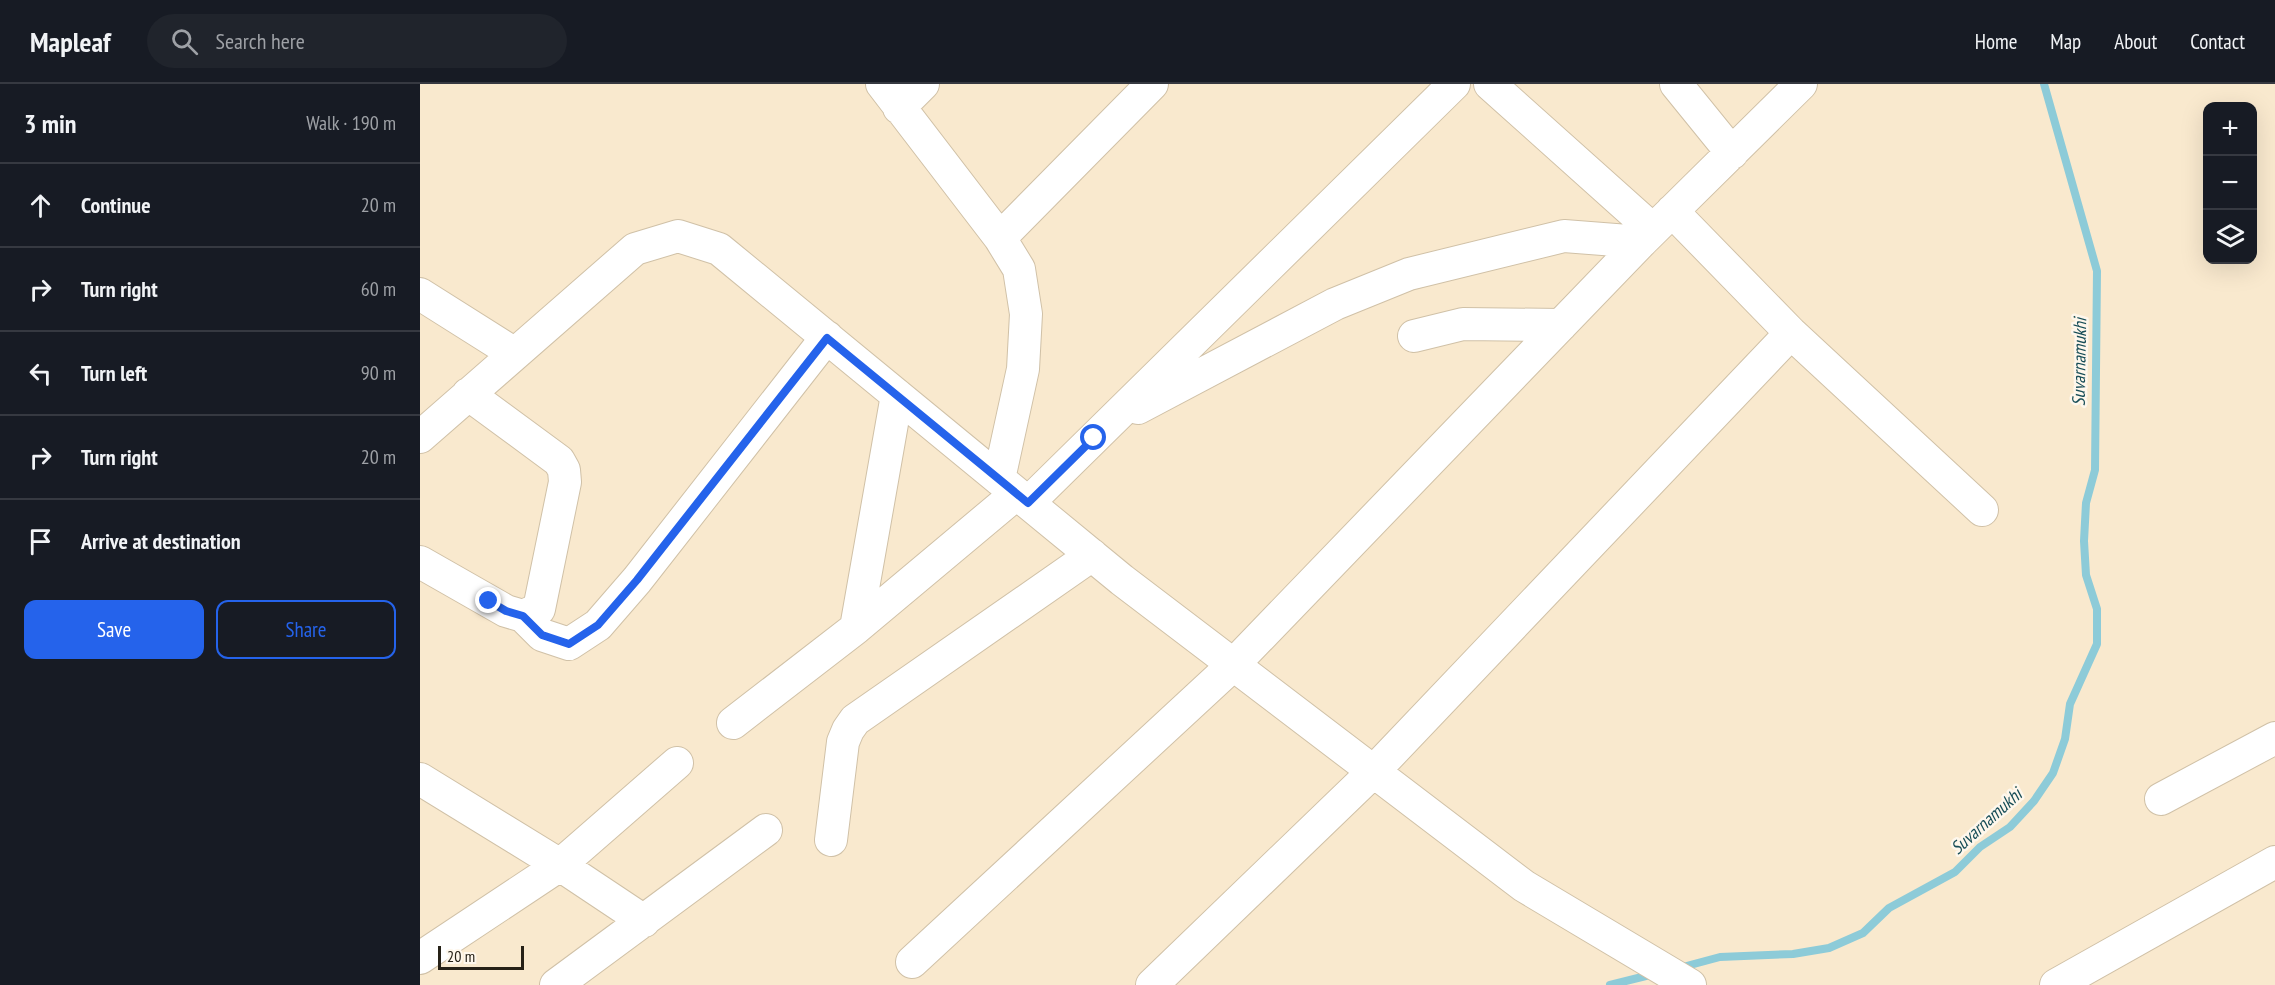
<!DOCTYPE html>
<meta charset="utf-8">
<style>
:root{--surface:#171b24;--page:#20242c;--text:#f1f3f6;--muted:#9ea1a6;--line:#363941;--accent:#2563eb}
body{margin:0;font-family:"PT Sans Narrow",sans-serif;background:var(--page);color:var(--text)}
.controls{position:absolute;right:18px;top:18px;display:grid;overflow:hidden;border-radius:12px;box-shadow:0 6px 24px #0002}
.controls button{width:54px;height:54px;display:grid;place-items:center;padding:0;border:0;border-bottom:2px solid var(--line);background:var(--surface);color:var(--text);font:30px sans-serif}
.scale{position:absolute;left:18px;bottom:15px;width:86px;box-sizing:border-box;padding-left:6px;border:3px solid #262117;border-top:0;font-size:16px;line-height:21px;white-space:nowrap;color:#262117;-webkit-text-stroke:4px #fef7ec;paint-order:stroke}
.stop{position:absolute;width:18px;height:18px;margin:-14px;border:4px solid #2563eb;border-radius:50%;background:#fff}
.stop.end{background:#2563eb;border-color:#fff;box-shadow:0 2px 6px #0008}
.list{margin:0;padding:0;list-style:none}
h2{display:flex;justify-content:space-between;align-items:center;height:78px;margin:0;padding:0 24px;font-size:26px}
h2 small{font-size:20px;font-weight:400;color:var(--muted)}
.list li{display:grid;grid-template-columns:39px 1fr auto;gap:18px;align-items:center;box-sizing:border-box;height:84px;padding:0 24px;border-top:2px solid var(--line)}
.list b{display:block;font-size:22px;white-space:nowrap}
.list em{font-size:20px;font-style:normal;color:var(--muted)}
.actions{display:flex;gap:12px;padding:18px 24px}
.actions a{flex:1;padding:14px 0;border:2px solid var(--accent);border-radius:12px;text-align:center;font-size:21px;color:var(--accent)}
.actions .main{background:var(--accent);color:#fff}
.icon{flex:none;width:33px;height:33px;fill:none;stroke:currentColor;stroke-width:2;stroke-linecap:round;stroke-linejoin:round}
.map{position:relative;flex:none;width:1855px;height:901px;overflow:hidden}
header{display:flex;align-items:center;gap:36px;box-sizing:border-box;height:84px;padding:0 30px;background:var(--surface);border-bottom:2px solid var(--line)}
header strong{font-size:28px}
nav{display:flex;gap:33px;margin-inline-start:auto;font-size:21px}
.search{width:420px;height:54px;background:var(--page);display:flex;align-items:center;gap:15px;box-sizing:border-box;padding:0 21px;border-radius:33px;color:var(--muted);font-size:22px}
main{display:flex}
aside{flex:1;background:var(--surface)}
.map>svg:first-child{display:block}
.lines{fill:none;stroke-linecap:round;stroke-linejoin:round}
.stream{stroke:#8dcbd8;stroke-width:8}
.street-casing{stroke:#d0c1a7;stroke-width:34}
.street{stroke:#fff;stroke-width:32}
.route{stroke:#2563eb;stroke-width:8}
.labels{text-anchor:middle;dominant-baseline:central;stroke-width:5;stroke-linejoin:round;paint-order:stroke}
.water-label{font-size:18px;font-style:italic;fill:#174d57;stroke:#fef7ec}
</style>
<header>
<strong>Mapleaf</strong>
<div class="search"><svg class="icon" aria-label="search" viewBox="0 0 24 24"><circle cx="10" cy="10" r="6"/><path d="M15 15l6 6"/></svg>Search here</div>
<nav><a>Home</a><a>Map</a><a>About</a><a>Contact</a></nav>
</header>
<main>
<aside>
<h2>3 min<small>Walk · 190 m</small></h2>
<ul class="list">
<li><svg class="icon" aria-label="ahead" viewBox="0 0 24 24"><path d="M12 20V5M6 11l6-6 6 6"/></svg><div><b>Continue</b></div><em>20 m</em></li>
<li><svg class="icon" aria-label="right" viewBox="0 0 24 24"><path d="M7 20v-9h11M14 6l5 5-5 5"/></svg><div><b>Turn right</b></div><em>60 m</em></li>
<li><svg class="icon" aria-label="left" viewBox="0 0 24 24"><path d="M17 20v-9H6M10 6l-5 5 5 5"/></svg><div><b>Turn left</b></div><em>90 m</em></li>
<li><svg class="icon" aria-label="right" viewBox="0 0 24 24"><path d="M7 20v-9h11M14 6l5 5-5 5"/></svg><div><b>Turn right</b></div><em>20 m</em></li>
<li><svg class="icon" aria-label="arrive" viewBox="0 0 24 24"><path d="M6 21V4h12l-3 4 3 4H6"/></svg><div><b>Arrive at destination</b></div></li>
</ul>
<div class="actions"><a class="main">Save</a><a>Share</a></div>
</aside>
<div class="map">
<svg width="1855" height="901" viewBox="0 0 1855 901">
<rect width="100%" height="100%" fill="#f9e9ce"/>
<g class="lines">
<path class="stream" d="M1259,884l41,-11 73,-3 36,-6 34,-15 26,-25 66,-36 25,-25 30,-20 24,-26 19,-28 12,-34 5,-35 27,-60v-35l-11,-34 -2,-34 2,-38 9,-33 2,-199 -53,-187
M1190,901l44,-11"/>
<defs>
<path id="street" d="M462,0l118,154 19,31 7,45 -3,55 -24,110
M1070,0l163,146
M1256,0l56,69
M479,24l24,-24
M1252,127l119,122 191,177
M580,154l152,-154
M0,210l95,60
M994,252l49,-12 98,1
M718,324l197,-104 74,-30 155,-38 77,6
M0,353l215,-188 43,-13 41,13 403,331 402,306 166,99
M608,419l426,-419
M0,478l86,49 17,5 16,-7 26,-127 -1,-12 -5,-9 -91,-67
M103,532l19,19 27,9 29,-19 39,-45 190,-243
M436,544l41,-233
M313,639l123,-95 160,-134
M0,695l140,86 84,56
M1741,715l114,-61
M411,756l12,-98 5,-12 7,-10 237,-165
M0,874l140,-93 117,-102
M492,878l321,-297 408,-423 160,-158
M136,901l210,-155
M732,901l221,-213 418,-439
M1636,901l219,-123"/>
</defs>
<use href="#street" class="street-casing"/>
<use href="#street" class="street"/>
</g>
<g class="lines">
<path class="route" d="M69,517l17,10 17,5 19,19 27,9 29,-19 39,-45 190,-242 201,165 66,-65"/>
</g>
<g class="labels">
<g class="water-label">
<text transform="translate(1659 278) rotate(-89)">Suvarnamukhi</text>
<text transform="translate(1566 737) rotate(-42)">Suvarnamukhi</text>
</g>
</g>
</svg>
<div class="controls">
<button>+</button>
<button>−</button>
<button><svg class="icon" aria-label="layers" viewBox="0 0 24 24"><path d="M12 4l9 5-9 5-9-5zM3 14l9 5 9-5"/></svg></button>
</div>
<div class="scale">20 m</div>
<div class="stop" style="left:674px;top:354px"></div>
<div class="stop end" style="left:69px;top:517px"></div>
</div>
</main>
